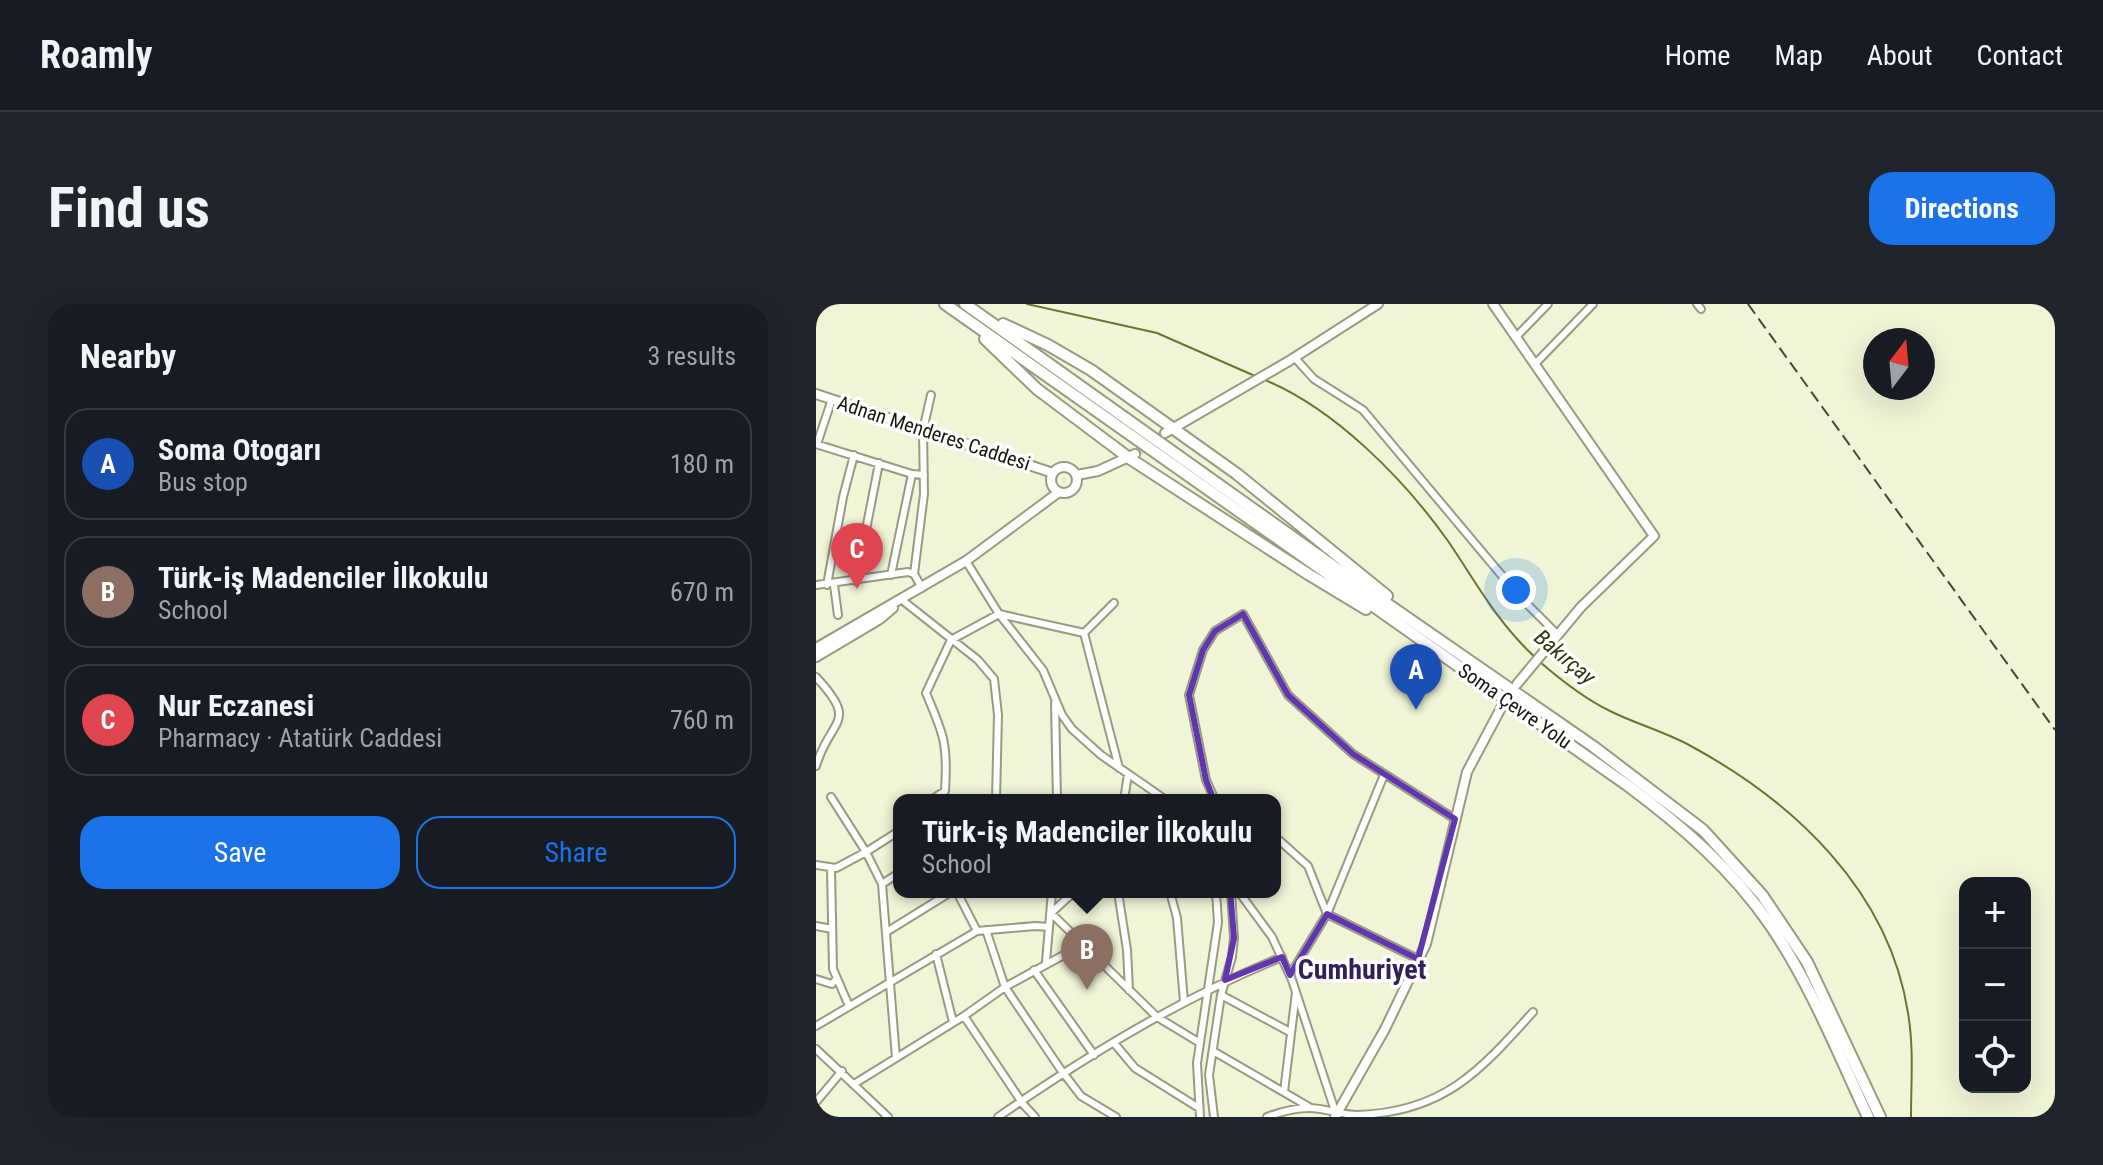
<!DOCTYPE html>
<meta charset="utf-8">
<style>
:root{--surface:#171b24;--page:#20242c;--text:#f1f3f6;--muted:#9ea1a6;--line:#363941;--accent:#1a73e8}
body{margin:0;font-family:"Roboto Condensed",sans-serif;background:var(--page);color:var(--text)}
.controls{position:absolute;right:24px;bottom:24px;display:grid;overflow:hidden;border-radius:16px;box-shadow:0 8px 32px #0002}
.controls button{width:72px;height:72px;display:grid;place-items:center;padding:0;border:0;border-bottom:2px solid var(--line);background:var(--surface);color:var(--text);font:40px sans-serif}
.compass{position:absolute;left:1047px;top:24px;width:72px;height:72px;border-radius:50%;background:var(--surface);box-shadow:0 8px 32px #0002;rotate:16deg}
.you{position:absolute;left:700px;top:286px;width:28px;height:28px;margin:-20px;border:6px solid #fff;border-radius:50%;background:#1a73e8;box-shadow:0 0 0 12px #1a73e833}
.badge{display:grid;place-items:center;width:52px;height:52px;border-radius:50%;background:var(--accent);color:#fff;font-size:26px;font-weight:700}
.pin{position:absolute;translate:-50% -66px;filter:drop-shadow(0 2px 4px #0008)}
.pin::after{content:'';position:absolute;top:42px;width:28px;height:24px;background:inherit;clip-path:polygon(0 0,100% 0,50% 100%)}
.popup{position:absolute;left:77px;top:490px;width:388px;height:104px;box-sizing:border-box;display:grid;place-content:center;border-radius:16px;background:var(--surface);filter:drop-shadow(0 2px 6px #0005);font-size:26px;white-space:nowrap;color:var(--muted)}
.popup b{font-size:30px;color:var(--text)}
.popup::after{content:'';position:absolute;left:50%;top:100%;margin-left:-16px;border:16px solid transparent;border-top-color:var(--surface)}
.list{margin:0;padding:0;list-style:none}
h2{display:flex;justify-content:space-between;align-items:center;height:104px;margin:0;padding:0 32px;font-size:34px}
h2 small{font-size:26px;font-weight:400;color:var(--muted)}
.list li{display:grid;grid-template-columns:52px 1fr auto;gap:24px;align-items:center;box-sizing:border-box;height:112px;margin:0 16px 16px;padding:0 16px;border:2px solid var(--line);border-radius:24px}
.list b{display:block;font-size:30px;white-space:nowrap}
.list p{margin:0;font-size:26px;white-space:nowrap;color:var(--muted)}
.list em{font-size:26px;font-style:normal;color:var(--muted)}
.actions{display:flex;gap:16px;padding:24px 32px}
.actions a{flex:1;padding:18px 0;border:2px solid var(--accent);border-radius:24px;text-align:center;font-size:28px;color:var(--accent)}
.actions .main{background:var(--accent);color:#fff}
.icon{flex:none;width:44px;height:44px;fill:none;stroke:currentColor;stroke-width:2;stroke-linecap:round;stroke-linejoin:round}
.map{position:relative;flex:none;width:1239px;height:813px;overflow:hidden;border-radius:24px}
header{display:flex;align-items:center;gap:48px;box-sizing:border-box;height:112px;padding:0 40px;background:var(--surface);border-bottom:2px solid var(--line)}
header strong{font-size:38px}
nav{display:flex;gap:44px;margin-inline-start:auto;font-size:28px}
.intro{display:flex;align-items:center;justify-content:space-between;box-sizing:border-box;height:192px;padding:0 48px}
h1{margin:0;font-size:56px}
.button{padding:20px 36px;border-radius:24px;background:var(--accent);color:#fff;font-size:28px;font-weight:700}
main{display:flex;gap:48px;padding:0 48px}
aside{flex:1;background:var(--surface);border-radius:24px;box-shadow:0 8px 32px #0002}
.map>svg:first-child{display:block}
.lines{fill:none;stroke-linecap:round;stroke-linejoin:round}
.stream{stroke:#6d742d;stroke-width:2}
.secondary-tunnel{stroke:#d0d4b9;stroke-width:8;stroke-dasharray:8 4;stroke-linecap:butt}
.minor-casing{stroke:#989c7f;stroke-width:10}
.secondary-casing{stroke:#989c7f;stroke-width:12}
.trunk-casing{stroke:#989c7f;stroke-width:14}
.minor{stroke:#fff;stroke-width:6}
.secondary{stroke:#fff;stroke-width:8}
.trunk{stroke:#fff;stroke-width:10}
.rail{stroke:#464939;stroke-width:2;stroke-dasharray:12 6;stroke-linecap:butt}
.marked{fill:none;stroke:#6136ae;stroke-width:6;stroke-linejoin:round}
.labels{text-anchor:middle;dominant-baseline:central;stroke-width:7;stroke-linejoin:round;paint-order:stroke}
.street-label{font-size:20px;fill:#16180d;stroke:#fff}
.water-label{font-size:22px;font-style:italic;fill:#32360d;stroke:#fff}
.district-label{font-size:28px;font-weight:bold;fill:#33205a;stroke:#fff}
</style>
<header>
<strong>Roamly</strong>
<nav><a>Home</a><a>Map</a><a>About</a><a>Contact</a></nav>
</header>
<div class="intro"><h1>Find us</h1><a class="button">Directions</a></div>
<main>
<aside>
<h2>Nearby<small>3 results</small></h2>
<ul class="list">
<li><span class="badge" style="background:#1a4fb4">A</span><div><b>Soma Otogarı</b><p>Bus stop</p></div><em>180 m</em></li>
<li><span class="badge" style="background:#8d6e63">B</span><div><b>Türk-iş Madenciler İlkokulu</b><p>School</p></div><em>670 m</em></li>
<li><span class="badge" style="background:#e0444e">C</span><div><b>Nur Eczanesi</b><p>Pharmacy · Atatürk Caddesi</p></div><em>760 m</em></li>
</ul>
<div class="actions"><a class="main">Save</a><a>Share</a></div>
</aside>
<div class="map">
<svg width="1239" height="813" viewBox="0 0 1239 813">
<rect width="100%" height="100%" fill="#f1f5d7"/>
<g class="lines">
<path class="stream" d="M211,0l130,29 98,43
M449,76c70,29 139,99 183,161 28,41 50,83 88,117
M724,358c22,19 45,37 70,49 26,13 53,20 79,34 104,56 200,145 219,268 6,35 3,70 3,104"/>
<path class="secondary-tunnel" d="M319,150l30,-21"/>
<defs>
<path id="minor" d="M881,0l4,5
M700,33l32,-33
M479,54l19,21 49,31 156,186 39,39
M719,60l58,-60
M0,140l96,30 12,1
M1,140l15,-45
M150,257l33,53 44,56 19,45 10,14 29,26 65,45
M98,270l10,-80 -1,-64 8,-35
M75,271l21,-101
M40,277l23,-118
M0,281l92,-13 6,2 8,14
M11,281l16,-88 11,-42
M18,281l4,30
M86,296l76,60 16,19 4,36 -2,85
M268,329l35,135
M0,373c44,47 14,41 0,89
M239,399l2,97
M115,496l14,-9c3,-47 -1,-56 -19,-98l25,-53 48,-26 85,19 30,-30
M308,496l4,-26
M399,496l-9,-20 -17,-85 14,-45 12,-19 28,-17 45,81 65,59 102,65
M463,536l29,26 19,48 91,45
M0,561l20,3 30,-16 -35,-55
M15,565l2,100 16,37
M66,580l17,-11
M141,588l20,39
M258,588l-23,21 106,104 43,26
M302,588l9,58 2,40
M354,588l7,26 7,84
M423,588l33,45 20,43 44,134
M0,622l16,3
M170,626l19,57 56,83 20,26 35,21
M72,627l63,-39
M120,650l17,68
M230,658l6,-70
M218,666l60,85
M474,671l37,-61 57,-139
M0,675l16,5 4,-5
M405,691l69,37
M148,712l59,88 12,13
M0,722l161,-95 58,-5 14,1
M298,739l21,25 64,40
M0,745l72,68
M397,747l98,57
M80,754l-14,-174 -16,-32 33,-21
M38,780l110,-68 41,-29 77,-42
M468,788l12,-100
M0,798l26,-31
M182,813c90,-62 183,-119 284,-160
M384,813l-3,-54 21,-141 -2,-30
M398,813l-5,-42 12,-80 11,-38 2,-19 -3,-46
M451,813c13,-5 28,-9 42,-9 16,0 32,7 49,7 86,-3 122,-44 175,-103"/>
<path id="secondary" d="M677,0l161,232 -73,71 -64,77
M0,90l237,79
M349,129l124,-72 89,-57
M235 176a13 13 0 1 1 26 0a13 13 0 1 1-26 0Z
M261,171l21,-4 37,-17
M0,344l150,-87 93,-69
M0,353l64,-38 13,-11
M519,813l50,-88 41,-85 41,-172 34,-64"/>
<path id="trunk" d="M129,0l682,481c54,40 106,85 144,141 40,59 67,127 97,191
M149,0l395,281 234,162 109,83 59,65 45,67 73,155
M187,20l45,21 43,25 146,104 150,122
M169,35l52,50 92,69 179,116 58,35"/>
</defs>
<use href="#minor" class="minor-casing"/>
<use href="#secondary" class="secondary-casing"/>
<use href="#trunk" class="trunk-casing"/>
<use href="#minor" class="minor"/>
<use href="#secondary" class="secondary"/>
<use href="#trunk" class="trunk"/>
<path class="rail" d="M932,0l307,426"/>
</g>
<path class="marked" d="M427,310l45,81 65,59 102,65 -37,140 -91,-45 -37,61 -8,-18 -57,23 9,-42 -5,-61 -8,-13 7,-28 -22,-56 -17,-85 14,-45 12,-19z"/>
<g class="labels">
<g class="street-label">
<text transform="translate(118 129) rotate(18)">Adnan Menderes Caddesi</text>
<text transform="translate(699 402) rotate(35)">Soma Çevre Yolu</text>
</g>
<g class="water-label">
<text transform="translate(749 353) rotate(40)">Bakırçay</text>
</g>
<g class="district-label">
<text x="546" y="665">Cumhuriyet</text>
</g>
</g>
</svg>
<div class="controls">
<button>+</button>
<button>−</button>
<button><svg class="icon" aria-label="locate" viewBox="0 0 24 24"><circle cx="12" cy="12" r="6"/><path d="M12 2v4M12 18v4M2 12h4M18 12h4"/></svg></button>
</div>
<svg class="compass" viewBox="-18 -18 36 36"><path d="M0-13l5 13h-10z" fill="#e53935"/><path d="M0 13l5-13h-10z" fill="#9ea1a6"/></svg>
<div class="you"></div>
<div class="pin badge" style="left:600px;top:406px;background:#1a4fb4">A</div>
<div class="pin badge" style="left:271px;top:686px;background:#8d6e63">B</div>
<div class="popup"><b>Türk-iş Madenciler İlkokulu</b>School</div>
<div class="pin badge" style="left:41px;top:285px;background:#e0444e">C</div>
</div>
</main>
